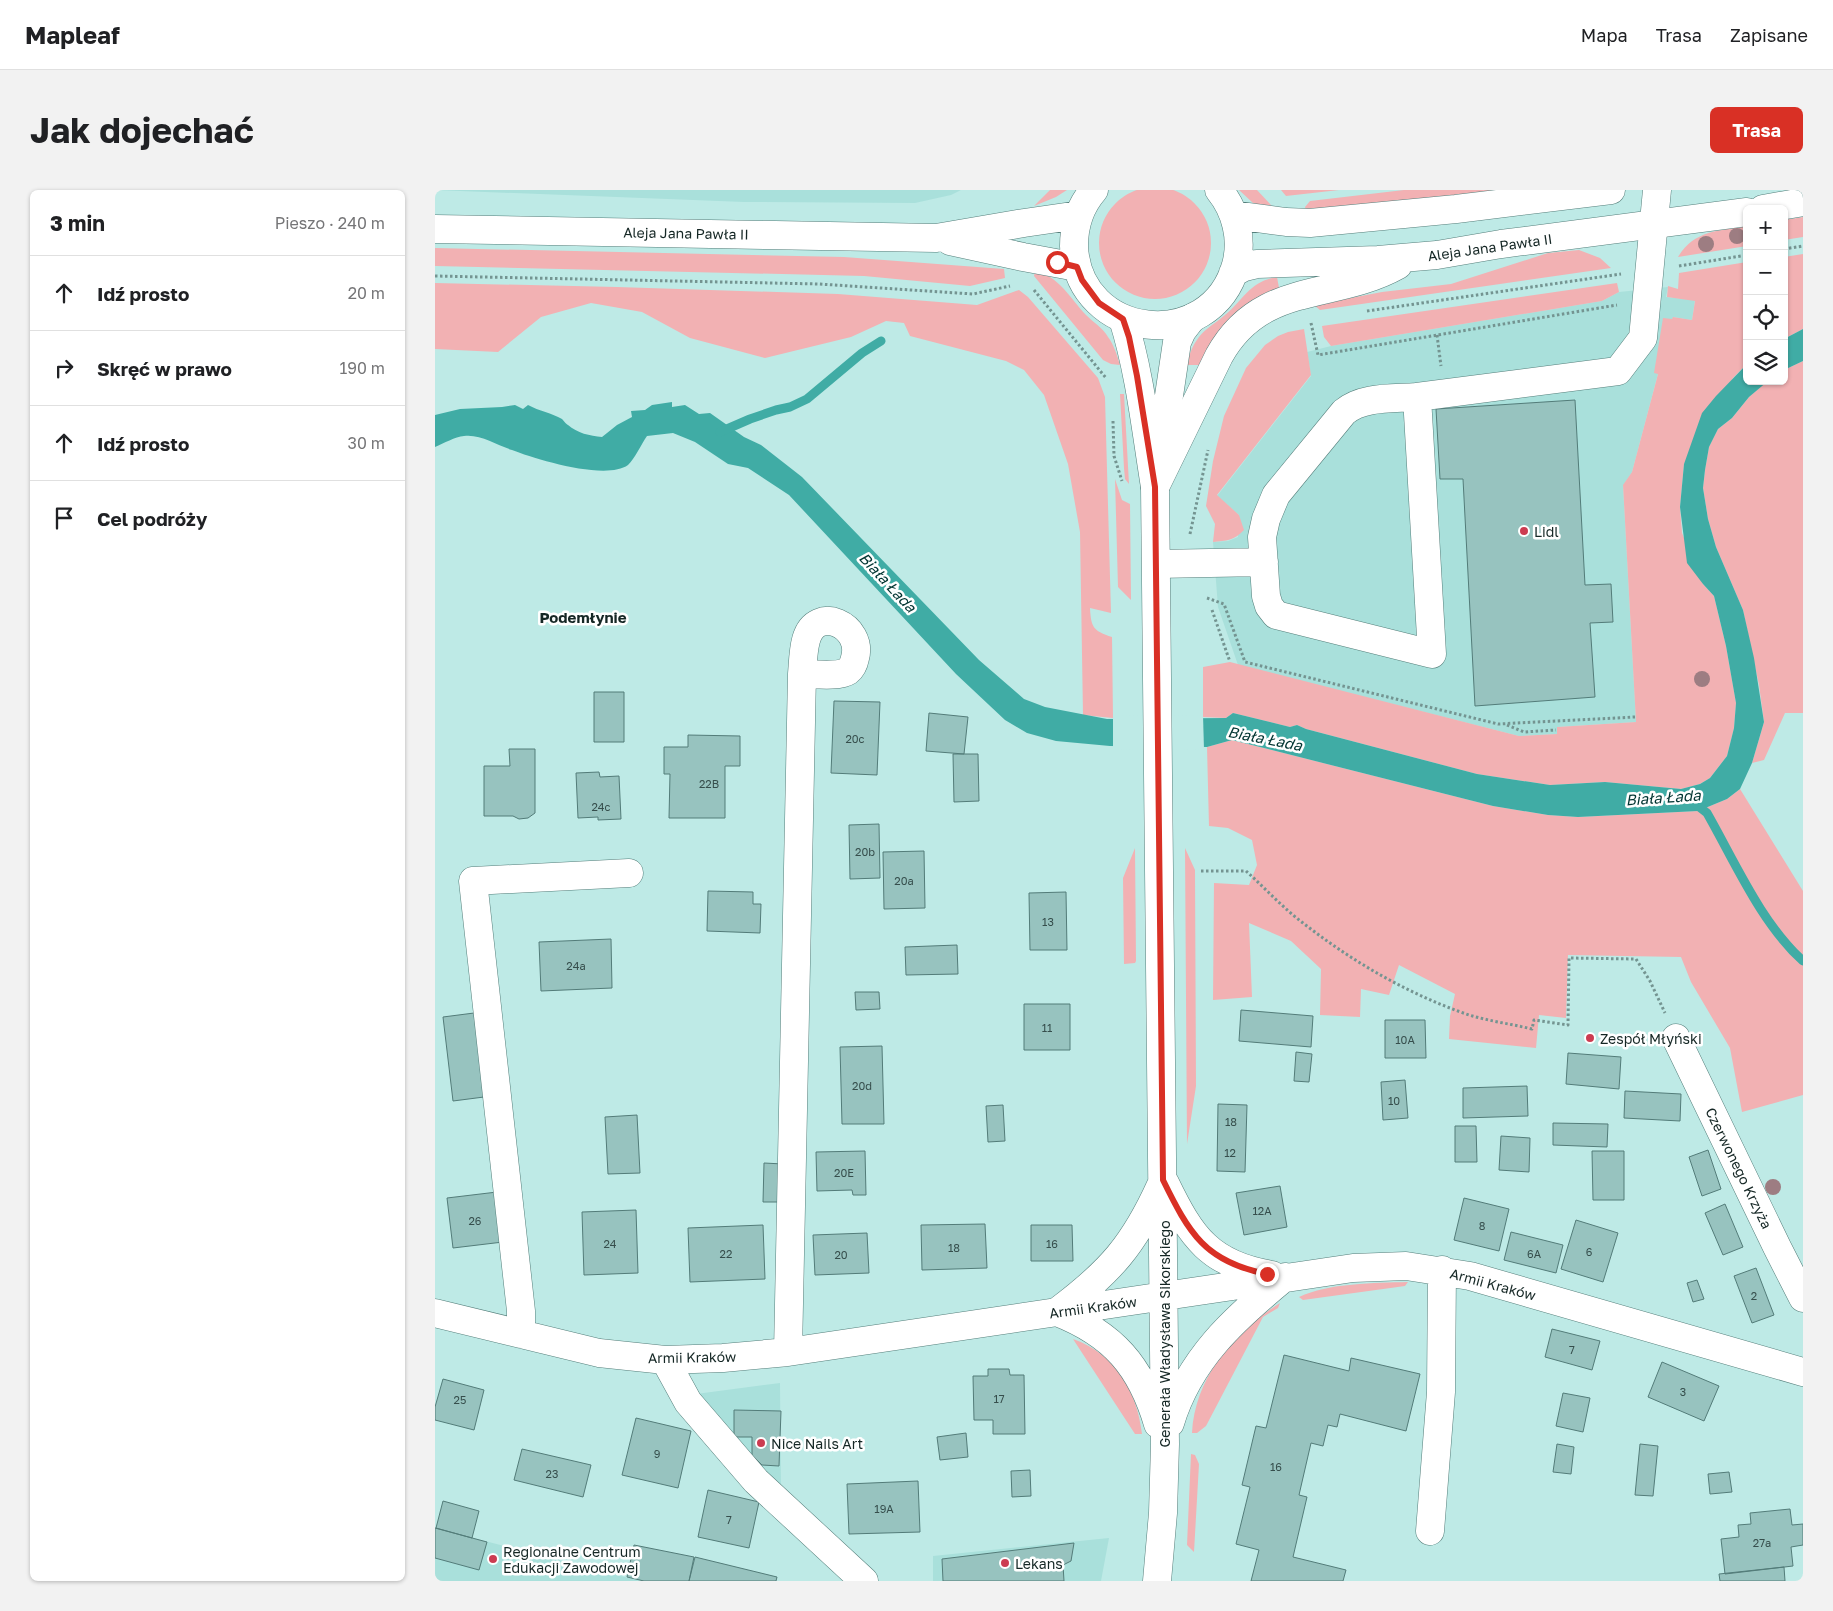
<!DOCTYPE html>
<html lang="pl">
<meta charset="utf-8">
<style>
:root{--surface:#fff;--page:#f2f2f2;--text:#202124;--muted:#757577;--line:#e0e0e0;--accent:#d93025}
body{margin:0;font-family:"Golos Text",sans-serif;background:var(--page);color:var(--text)}
.controls{position:absolute;right:15px;top:15px;display:grid;overflow:hidden;border-radius:8px;box-shadow:0 1px 4px #0004}
.controls button{width:45px;height:45px;display:grid;place-items:center;padding:0;border:0;border-bottom:1px solid var(--line);background:var(--surface);color:var(--text);font:25px sans-serif}
.stop{position:absolute;width:15px;height:15px;margin:-11px;border:4px solid #d93025;border-radius:50%;background:#fff}
.stop.end{background:#d93025;border-color:#fff;box-shadow:0 1px 5px #0008}
.list{margin:0;padding:0;list-style:none}
h2{display:flex;justify-content:space-between;align-items:center;height:65px;margin:0;padding:0 20px;font-size:21px}
h2 small{font-size:16px;font-weight:400;color:var(--muted)}
.list li{display:grid;grid-template-columns:32px 1fr auto;gap:15px;align-items:center;box-sizing:border-box;height:75px;padding:0 20px;border-top:1px solid var(--line)}
.list b{display:block;font-size:19px;white-space:nowrap}
.list em{font-size:16px;font-style:normal;color:var(--muted)}
.icon{flex:none;width:28px;height:28px;fill:none;stroke:currentColor;stroke-width:2;stroke-linecap:round;stroke-linejoin:round}
.map{position:relative;flex:none;width:1368px;height:1391px;overflow:hidden;border-radius:8px}
header{display:flex;align-items:center;gap:30px;box-sizing:border-box;height:70px;padding:0 25px;background:var(--surface);border-bottom:1px solid var(--line)}
header strong{font-size:24px}
nav{display:flex;gap:28px;margin-inline-start:auto;font-size:18px}
.intro{display:flex;align-items:center;justify-content:space-between;box-sizing:border-box;height:120px;padding:0 30px}
h1{margin:0;font-size:35px}
.button{padding:12px 22px;border-radius:8px;background:var(--accent);color:#fff;font-size:18px;font-weight:700}
main{display:flex;gap:30px;padding:0 30px}
aside{flex:1;background:var(--surface);border-radius:8px;box-shadow:0 1px 4px #0004}
.map>svg:first-child{display:block}
.built{fill:#a9e0db}
.green{fill:#f2b1b3}
.water{fill:#40aca5}
.pier{fill:#beeae6}
.lines{fill:none;stroke-linecap:round;stroke-linejoin:round}
.stream{stroke:#40aca5;stroke-width:9}
.building{fill:#97c3bf;stroke:#537c79}
.minor-casing{stroke:#557f7b;stroke-width:29}
.major-casing{stroke:#557f7b;stroke-width:29}
.path{stroke:#749491;stroke-width:3;stroke-dasharray:2.5 2.5;stroke-linecap:butt}
.minor{stroke:#fff;stroke-width:28}
.major{stroke:#fff;stroke-width:28}
.tree{fill:#9d7d82}
.route{stroke:#d93025;stroke-width:6}
.poi-dot{fill:#cc3c51;stroke:#fff;stroke-width:2}
.labels{text-anchor:middle;dominant-baseline:central;stroke-width:5;stroke-linejoin:round;paint-order:stroke}
.number-label{font-size:11px;fill:#364e4c}
.street-label{font-size:14px;fill:#152725;stroke:#fff}
.poi-label{font-size:14px;fill:#152725;stroke:#fff;text-anchor:start}
.water-label{font-size:15px;font-style:italic;fill:#003431;stroke:#fff}
.neighbourhood-label{font-size:15px;font-weight:bold;fill:#152725;stroke:#fff}
</style>
<header>
<strong>Mapleaf</strong>
<nav><a>Mapa</a><a>Trasa</a><a>Zapisane</a></nav>
</header>
<div class="intro"><h1>Jak dojechać</h1><a class="button">Trasa</a></div>
<main>
<aside>
<h2>3 min<small>Pieszo · 240 m</small></h2>
<ul class="list">
<li><svg class="icon" aria-label="ahead" viewBox="0 0 24 24"><path d="M12 20V5M6 11l6-6 6 6"/></svg><div><b>Idź prosto</b></div><em>20 m</em></li>
<li><svg class="icon" aria-label="right" viewBox="0 0 24 24"><path d="M7 20v-9h11M14 6l5 5-5 5"/></svg><div><b>Skręć w prawo</b></div><em>190 m</em></li>
<li><svg class="icon" aria-label="ahead" viewBox="0 0 24 24"><path d="M12 20V5M6 11l6-6 6 6"/></svg><div><b>Idź prosto</b></div><em>30 m</em></li>
<li><svg class="icon" aria-label="arrive" viewBox="0 0 24 24"><path d="M6 21V4h12l-3 4 3 4H6"/></svg><div><b>Cel podróży</b></div></li>
</ul>
</aside>
<div class="map">
<svg width="1368" height="1391" viewBox="0 0 1368 1391">
<rect width="100%" height="100%" fill="#beeae6"/>
<path class="built" d="M0,0h526l-10,5 -36,8 -171,-1z
M1233,97l-2,10 29,3 -3,20 -19,-3 -41,155 -9,14 13,236 -79,5v7l-38,2 -281,-71 -20,-58 -5,-65 15,-1 10,-4 1,-22 -22,-19 94,-120 -4,-24 24,-6 271,-45 17,-9z
M345,1193l1,114 -85,-103z
M0,1338l181,47 26,6h-207z
M674,1348l-8,43h-168v-25z"/>
<path class="green" d="M664 53a56 56 0 1 1 112 0a56 56 0 1 1-112 0Z
M615,0h17l-11,7 -22,9z
M804,0h18l14,15 2,4 -20,-6z
M846,0h58l-53,6z
M969,0h96l-194,21 -1,-4 5,-6z
M1368,27v20l-19,3v-20z
M1312,36v20l-69,11c16,-27 41,-26 69,-31z
M0,58l409,9 160,12 1,9 -35,8 -106,-10 -429,-10z
M1144,60l21,8 11,10 -291,42 -6,-5 68,-13 69,-8 97,-31z
M1368,64v75l-19,10v-82z
M1312,72v102l-14,14 -49,86 -4,43 2,26 21,51 11,12 12,50 10,57 -2,25 -7,28 -17,22 -10,6 -19,5 -76,-7 -55,3 -73,-11 -171,-45 -9,-4 -7,2 -57,-14 -7,5 -23,-1v-50l27,-5 289,74 38,-2v-7l79,-5 -13,-237 9,-13 26,-98 -4,-1 9,-55 9,1 1,-2 19,3 3,-19 -28,-4 1,-11 10,3 1,-16z
M600,81c24,5 35,27 51,44 7,7 17,13 22,22 6,8 9,18 12,28l-9,-1 -8,-4 -69,-84z
M842,87l2,11c-24,8 -46,26 -62,46 -7,9 -12,21 -17,31h-13c2,-10 5,-19 12,-28 7,-9 18,-15 26,-22 19,-16 25,-34 52,-38z
M0,93l182,4 221,7 139,11 42,-15 9,7 70,81 7,19 6,216 -21,-5c1,19 3,23 22,29l1,81 -30,-3 -3,-183 -12,-68 -24,-69 -20,-25 -18,-9 -96,-25 -6,-13 -18,-2 -35,16 -86,21 -75,-20 -48,-26 -51,-9 -50,14 -43,35 -63,-3z
M1182,93l2,9 -17,9 -271,45 -7,-9 -2,-11z
M869,139l7,46 -94,120 22,20 5,15c-9,10 -18,11 -31,12l2,-18 -9,-18 7,-45 11,-45 22,-48 19,-23 13,-9 10,-4z
M1368,171v352h-18l-21,47 -12,3 12,-41 -5,-37 -16,-75 -27,-63 -8,-28 -5,-31 2,-18 4,-23 9,-18 14,-11 17,-21 17,-15 18,-1v-11z
M685,204h4l5,90 -4,-5 -1,-11z
M680,289l7,21 8,4 1,96 -13,-13z
M797,550l261,66 55,9 30,2 120,-6 29,-12 13,-10 63,102v204l-61,17 -12,-64 -39,-66 -10,-25 -113,-2 -2,63 -27,-3 -3,33 -87,-9 1,-23 5,-22 -56,-29 -10,30 -28,-6 -1,28 -40,-2 1,-46 -30,-28 -42,-18 3,74 -39,3 1,-117 35,2 8,-20 -5,-25 -24,-12 -19,-2 -2,-79z
M700,658l1,113 -1,2 -11,1 -1,-86z
M750,658l10,22 1,216 -9,58z
M973,1092l-3,4 -102,14 -4,-3c29,-14 76,-14 109,-15z
M845,1113l-2,5 -15,9 -57,109 -9,7h-5c3,-56 42,-101 88,-130z
M638,1149c43,15 64,52 69,95h-7z
M756,1264l4,1 4,9 -5,88 -7,-7z"/>
<path class="water" d="M1368,139v32l-19,9v-31z
M1312,174v17h21l-19,16 -17,21 -14,11 -9,18 -4,23 -2,18 5,31 8,28 27,63 11,48 10,64 -12,41 -12,26 -13,10 -29,12 -120,6 -30,-2 -55,-9 -261,-66 -25,7 -97,-1 -54,-5 -29,-8 -22,-13 -49,-46 -167,-179 -41,-27 -20,-4 -33,-22 -22,-9 -26,3c-5,7 -13,24 -19,29 -22,16 -93,-6 -116,-15 -16,-5 -31,-16 -48,-14 -9,1 -20,7 -29,11v-32l25,-6 42,-2 13,-2 8,4 5,-4c11,6 24,8 34,14 1,1 4,5 6,6 9,8 22,11 34,12l15,-12 15,-8 -1,-6 14,-1 7,-5 20,-3v5l13,-2 14,9 11,-1 34,24 17,8 41,32 177,183 45,39 21,8 62,12 119,-1 7,-5 57,14 7,-2 9,4 171,45 73,11 55,-3 76,7 19,-5 10,-6 17,-22 7,-28 2,-25 -10,-57 -12,-50 -11,-12 -16,-21 -7,-56 4,-43 18,-51 14,-17z"/>
<path class="pier" d="M768,525l1,35 -91,-1v-33z"/>
<g class="lines">
<path class="stream" d="M285,242l30,-13 26,-9 14,-3 17,-8 55,-46 19,-12
M1258,612l14,11c28,49 54,110 96,148"/>
</g>
<path class="building" d="M1140,210l10,185 26,-1 2,38 -23,1 5,74 -120,9 -12,-227h-23l-4,-70z
M159,502h30v50h-30z
M399,511l46,1 -3,73 -46,-2z
M494,523l39,4 -4,37 -38,-3z
M253,545l52,1v30h-15v52h-56l1,-44h-6v-27h24z
M74,559h26v64l-7,5 -9,1 -6,-3h-29v-50h26z
M518,564h25l1,47 -25,1z
M164,582l1,5 19,-1 2,43 -23,1v-3l-20,1 -2,-45z
M444,634l1,54 -30,1 -1,-54z
M489,661l1,57 -41,1 -1,-57z
M273,701l45,1v12h8l-1,29 -53,-2z
M631,702l1,58h-37l-1,-57z
M176,749l1,49 -71,3 -2,-49z
M522,755l1,29 -52,1 -1,-28z
M420,802h24l1,17 -24,1z
M589,814h46v46h-46z
M806,820l72,6 -2,31 -72,-6z
M39,823l10,84 -31,4 -10,-84z
M950,830h40l1,38h-41z
M447,856l2,78h-42l-2,-77z
M861,862l16,2 -3,28 -15,-1z
M1133,863l53,4 -2,32 -53,-5z
M970,890l3,38 -25,2 -2,-38z
M1092,896l1,30 -65,2v-30z
M1190,901l56,3 -1,27 -56,-3z
M783,914l29,1 -2,67 -28,-1z
M568,915l2,36 -17,1 -2,-36z
M202,925l3,58 -32,1 -3,-57z
M1118,933l55,1 -1,23 -54,-2z
M1020,936h21l1,36h-22z
M1066,946l29,2 -1,34 -30,-2z
M1273,960l13,39 -19,7 -13,-39z
M430,961l1,44h-13l-1,-5 -35,1 -1,-39z
M1157,961h32v49h-31z
M329,973l19,1 -1,38h-19z
M845,996l7,41 -43,8 -8,-42z
M62,1002l6,50 -50,6 -6,-50z
M1029,1008l45,11 -10,42 -45,-11z
M1290,1014l18,43 -20,8 -18,-42z
M201,1020l2,63 -54,2 -2,-63z
M1141,1030l42,13 -15,49 -42,-13z
M550,1034l2,44 -65,2 -1,-45z
M328,1035l2,54 -75,3 -2,-54z
M596,1035h41l1,36h-42z
M1076,1042l52,13 -7,28 -52,-13z
M432,1043l2,40 -54,2 -2,-40z
M1321,1078l18,47 -22,8 -18,-47z
M1262,1090l7,19 -11,3 -6,-19z
M1117,1139l48,12 -8,29 -47,-13z
M849,1165l65,16 2,-13 69,16 -14,57 -66,-17 -3,13 -9,-2 -5,21 -12,-3 -12,52 8,2 -14,60 53,13 -3,11h-92l8,-31 -23,-6 14,-57 -8,-2 14,-59 10,2z
M1227,1172l57,24 -15,35 -56,-24z
M553,1179h21l1,6h14l1,59h-32v-14h-19l-1,-44h15z
M8,1189l41,11 -10,40 -39,-10v-13z
M1128,1203l27,5 -7,34 -27,-6z
M299,1220l47,1 -2,55 -17,-1 -10,-10v-18h-18z
M201,1228l55,13 -13,57 -56,-13z
M531,1243l2,24 -28,3 -3,-23z
M1122,1254l17,3 -3,27 -18,-2z
M1205,1254l18,2 -5,50 -18,-1z
M87,1259l69,16 -8,32 -69,-17z
M595,1280l1,26 -19,1 -1,-26z
M1294,1282l3,20 -22,2 -2,-20z
M483,1291l2,51 -71,2 -2,-50z
M273,1300l51,12 -10,46 -51,-11z
M8,1311l36,10 -7,27 -36,-10z
M1355,1319l2,16 11,-1v21l-12,2 2,19 -68,8 -4,-35 18,-2 -1,-12 13,-1 -1,-11z
M0,1338l52,14 -8,28 -44,-12z
M639,1353l-3,18 -8,4 1,16h-121l-1,-22z
M199,1355l60,12 -5,24h-45l-17,-4z
M260,1367l82,20 -1,4h-87z
M1349,1377l1,14h-65l-1,-7z"/>
<g class="lines">
<defs>
<path id="minor" d="M688,129c17,54 23,113 32,168l10,957 -2,69 -6,68
M982,207l15,257 -156,-39 -7,-9 -3,-10 -4,-59 4,-18 10,-24 68,-83c19,-16 49,-13 73,-15z
M982,207l201,-26 25,-33 14,-148
M724,273l18,-121 5,-11 10,-13
M721,374l108,-2
M1241,848l101,209 26,51
M730,993c26,54 45,82 107,92
M623,1121c52,-39 76,-66 103,-126
M622,1122c56,22 84,54 101,112
M0,1123l164,40 66,7 58,-2 65,-6 565,-84 53,-2 64,10 333,96
M86,1144v-23l-48,-430 156,-8
M353,1162l14,-678c1,-11 1,-23 4,-34 10,-37 58,-14 49,18 -1,5 -3,10 -7,13 -9,6 -34,3 -46,3
M230,1170l23,42 68,79 108,100
M735,1233c19,-64 65,-105 115,-146
M995,1341l11,-139 1,-122"/>
<path id="major" d="M659,0c-14,16 -20,36 -20,56 4,94 137,109 162,19 7,-26 0,-54 -17,-75
M1328,19l40,-7
M799,25l52,7 24,1 146,-14 155,-19
M0,39l501,9 88,-15 55,-8
M515,51l73,16 54,10
M798,83l11,-6 13,-3 121,-4 59,-5 64,-11 246,-32
M720,297l64,-131c42,-76 115,-55 179,-91"/>
</defs>
<use href="#minor" class="minor-casing"/>
<use href="#major" class="major-casing"/>
<path class="path" d="M1349,59l19,-3
M1244,76l68,-11
M0,86l384,8 154,10 37,-8
M599,100l72,88
M932,121l254,-37
M876,133l7,32 299,-50
M1002,145l4,31
M678,231l1,35 8,25
M755,344l18,-84
M772,408l17,6 21,58 253,62 137,-7
M777,420l18,52
M1072,535l17,7 32,-2
M766,681h45c19,17 37,37 57,52 50,39 105,71 166,92 20,6 42,9 63,14l2,-9 34,5 1,-67 67,1 14,22 15,32"/>
<use href="#minor" class="minor"/>
<use href="#major" class="major"/>
</g>
<g class="tree">
<circle cx="1302" cy="46" r="8"/>
<circle cx="1271" cy="54" r="8"/>
<circle cx="1267" cy="489" r="8"/>
<circle cx="1338" cy="997" r="8"/>
</g>
<g class="lines">
<path class="route" d="M622,72l20,5 5,13 17,23 24,16 6,18 8,39 18,111 8,693c26,53 42,82 104,94"/>
</g>
<g class="poi-dot">
<circle cx="1089" cy="341" r="5"/>
<circle cx="1155" cy="848" r="5"/>
<circle cx="326" cy="1253" r="5"/>
<circle cx="58" cy="1369" r="5"/>
<circle cx="570" cy="1373" r="5"/>
</g>
<g class="labels">
<g class="number-label">
<text x="420" y="548">20c</text>
<text x="274" y="593">22B</text>
<text x="166" y="616">24c</text>
<text x="430" y="661">20b</text>
<text x="469" y="690">20a</text>
<text x="613" y="731">13</text>
<text x="141" y="775">24a</text>
<text x="612" y="837">11</text>
<text x="970" y="849">10A</text>
<text x="427" y="895">20d</text>
<text x="959" y="910">10</text>
<text x="796" y="931">18</text>
<text x="795" y="962">12</text>
<text x="409" y="982">20E</text>
<text x="827" y="1020">12A</text>
<text x="40" y="1030">26</text>
<text x="1047" y="1035">8</text>
<text x="175" y="1053">24</text>
<text x="617" y="1053">16</text>
<text x="519" y="1057">18</text>
<text x="1154" y="1061">6</text>
<text x="291" y="1063">22</text>
<text x="1099" y="1063">6A</text>
<text x="406" y="1064">20</text>
<text x="1319" y="1105">2</text>
<text x="1137" y="1159">7</text>
<text x="1248" y="1201">3</text>
<text x="564" y="1208">17</text>
<text x="25" y="1209">25</text>
<text x="222" y="1263">9</text>
<text x="841" y="1276">16</text>
<text x="117" y="1283">23</text>
<text x="449" y="1318">19A</text>
<text x="294" y="1329">7</text>
<text x="1327" y="1352">27a</text>
</g>
<g class="street-label">
<text transform="translate(251 43) rotate(1)">Aleja Jana Pawła II</text>
<text transform="translate(1055 57) rotate(-8)">Aleja Jana Pawła II</text>
<text transform="translate(1304 978) rotate(64)">Czerwonego Krzyża</text>
<text transform="translate(1058 1094) rotate(15)">Armii Kraków</text>
<text transform="translate(658 1117) rotate(-8)">Armii Kraków</text>
<text transform="translate(729 1144) rotate(-90)">Generała Władysława Sikorskiego</text>
<text transform="translate(257 1167) rotate(-1)">Armii Kraków</text>
</g>
<g class="poi-label">
<text x="1099" y="341">Lidl</text>
<text x="1165" y="848">Zespół Młyński</text>
<text x="336" y="1253">Nice Nails Art</text>
<text x="68" y="1361">Regionalne Centrum<tspan x="68" dy="16">Edukacji Zawodowej</tspan></text>
<text x="580" y="1373">Lekans</text>
</g>
<g class="water-label">
<text transform="translate(453 392) rotate(47)">Biała Łada</text>
<text transform="translate(830 548) rotate(11)">Biała Łada</text>
<text transform="translate(1228 607) rotate(-4)">Biała Łada</text>
</g>
<g class="neighbourhood-label">
<text x="148" y="427">Podemłynie</text>
</g>
</g>
</svg>
<div class="controls">
<button>+</button>
<button>−</button>
<button><svg class="icon" aria-label="locate" viewBox="0 0 24 24"><circle cx="12" cy="12" r="6"/><path d="M12 2v4M12 18v4M2 12h4M18 12h4"/></svg></button>
<button><svg class="icon" aria-label="layers" viewBox="0 0 24 24"><path d="M12 4l9 5-9 5-9-5zM3 14l9 5 9-5"/></svg></button>
</div>
<div class="stop" style="left:622px;top:72px"></div>
<div class="stop end" style="left:832px;top:1084px"></div>
</div>
</main>
